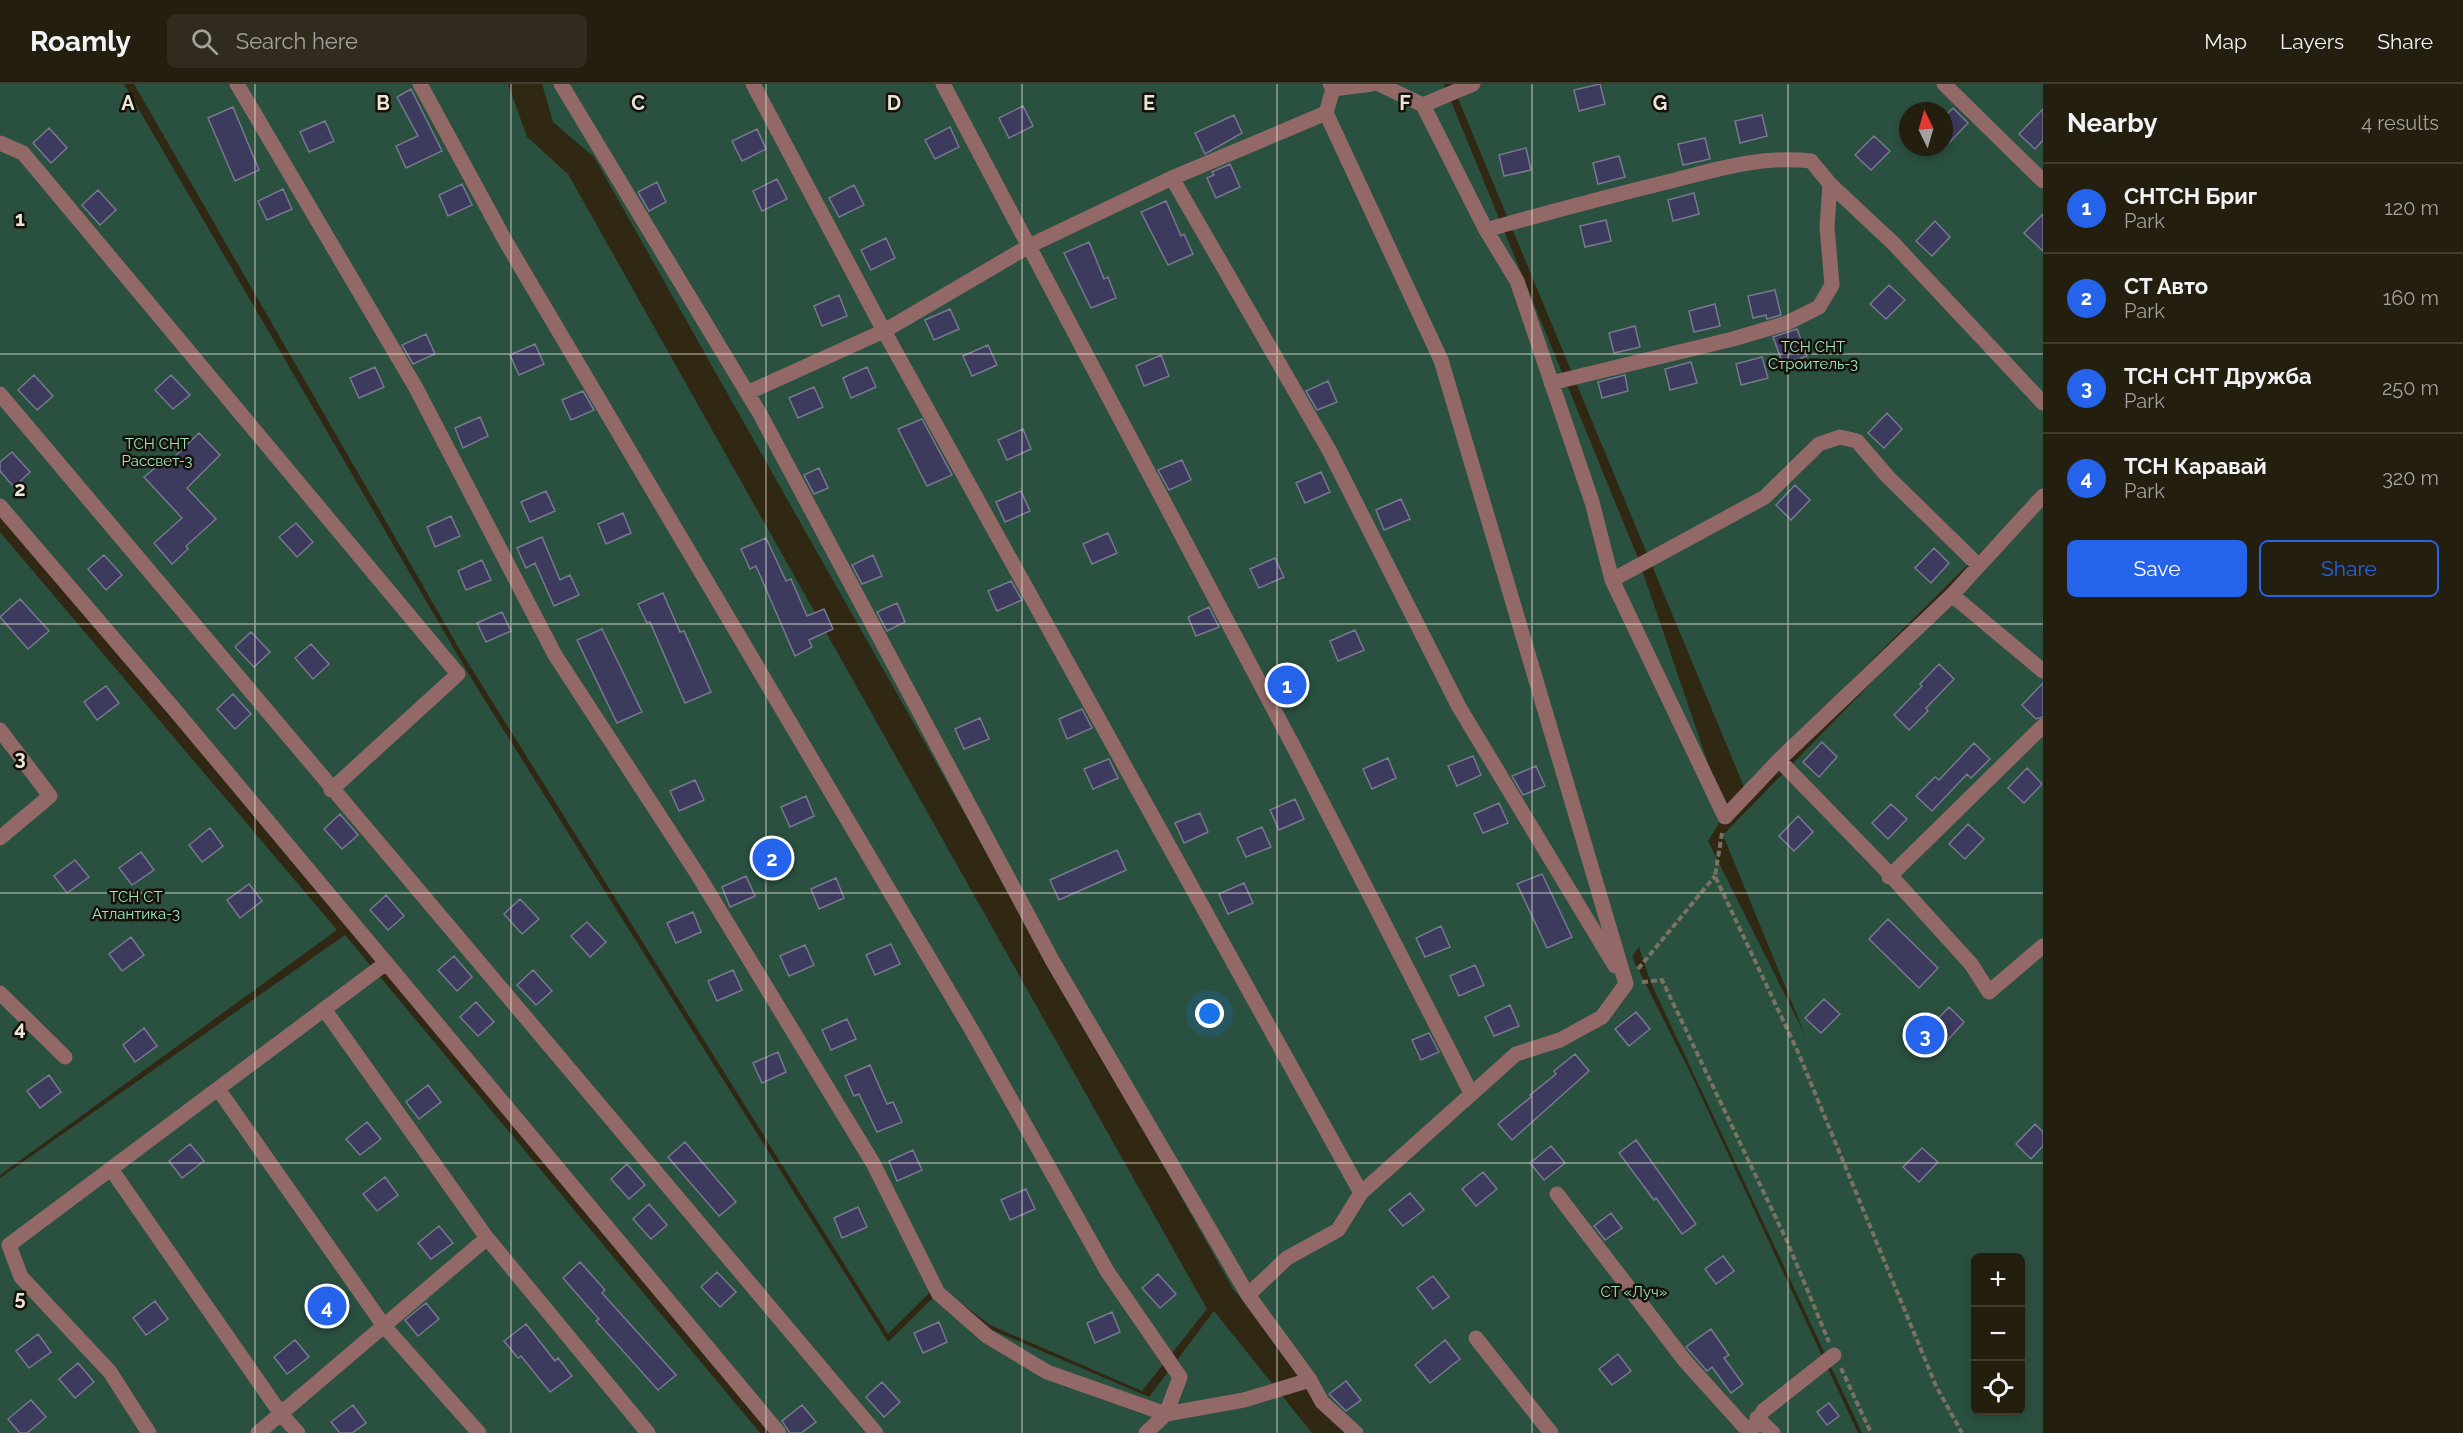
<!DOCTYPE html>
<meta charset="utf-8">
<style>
:root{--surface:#241e0e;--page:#302b1c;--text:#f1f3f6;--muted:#a3a29e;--line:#413c2e;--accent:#2563eb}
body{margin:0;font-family:Raleway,sans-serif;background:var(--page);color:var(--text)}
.controls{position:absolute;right:18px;bottom:18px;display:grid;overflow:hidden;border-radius:9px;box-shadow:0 3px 9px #0003}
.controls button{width:54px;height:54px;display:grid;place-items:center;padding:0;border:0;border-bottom:2px solid var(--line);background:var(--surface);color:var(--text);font:30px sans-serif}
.compass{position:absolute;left:1899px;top:18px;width:54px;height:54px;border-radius:50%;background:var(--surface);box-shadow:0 3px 9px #0003;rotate:355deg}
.you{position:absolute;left:1210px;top:930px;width:21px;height:21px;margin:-15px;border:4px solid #fff;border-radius:50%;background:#1a73e8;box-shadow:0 0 0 9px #1a73e833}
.badge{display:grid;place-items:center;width:39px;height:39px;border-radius:50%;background:var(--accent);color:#fff;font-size:20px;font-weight:700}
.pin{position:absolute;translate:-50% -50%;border:3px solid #fff;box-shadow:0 2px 6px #0006}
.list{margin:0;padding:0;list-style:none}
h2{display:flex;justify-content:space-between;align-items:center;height:78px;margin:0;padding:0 24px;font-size:26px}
h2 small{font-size:20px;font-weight:400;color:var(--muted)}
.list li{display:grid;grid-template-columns:39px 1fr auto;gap:18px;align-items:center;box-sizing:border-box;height:90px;padding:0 24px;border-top:2px solid var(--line)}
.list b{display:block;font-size:22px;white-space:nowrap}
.list p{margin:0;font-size:20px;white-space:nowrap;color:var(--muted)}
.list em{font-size:20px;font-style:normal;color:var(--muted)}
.actions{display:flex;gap:12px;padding:18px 24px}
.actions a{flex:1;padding:14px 0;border:2px solid var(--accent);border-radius:9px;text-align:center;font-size:21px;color:var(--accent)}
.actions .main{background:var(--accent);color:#fff}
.icon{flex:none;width:33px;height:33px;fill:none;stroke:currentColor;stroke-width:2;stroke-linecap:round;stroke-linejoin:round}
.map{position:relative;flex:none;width:2043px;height:1349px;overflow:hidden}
header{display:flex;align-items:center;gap:36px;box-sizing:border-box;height:84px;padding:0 30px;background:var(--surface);border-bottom:2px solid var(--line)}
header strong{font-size:28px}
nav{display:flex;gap:33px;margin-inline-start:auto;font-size:21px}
.search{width:420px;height:54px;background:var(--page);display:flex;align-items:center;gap:15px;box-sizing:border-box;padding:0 21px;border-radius:9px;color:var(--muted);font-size:22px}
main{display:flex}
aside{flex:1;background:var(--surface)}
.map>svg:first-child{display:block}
.green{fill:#2a5040;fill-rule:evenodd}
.building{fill:#3c3a5d;stroke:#787890;stroke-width:1.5}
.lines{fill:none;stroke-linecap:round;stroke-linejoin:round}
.path{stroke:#797260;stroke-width:4;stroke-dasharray:6 3;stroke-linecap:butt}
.minor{stroke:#936968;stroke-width:15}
.grid{fill:none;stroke:#ebe6d9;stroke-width:1.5;stroke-opacity:0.55}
.labels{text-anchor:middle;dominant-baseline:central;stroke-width:5;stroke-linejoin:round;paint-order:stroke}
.park-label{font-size:15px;fill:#9ae5c3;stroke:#151108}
.grid-label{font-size:20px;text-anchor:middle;font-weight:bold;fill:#ebe6d9;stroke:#151108;stroke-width:5;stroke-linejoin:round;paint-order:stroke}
</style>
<header>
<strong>Roamly</strong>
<div class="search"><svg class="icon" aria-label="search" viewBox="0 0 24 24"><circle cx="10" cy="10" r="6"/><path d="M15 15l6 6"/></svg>Search here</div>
<nav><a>Map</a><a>Layers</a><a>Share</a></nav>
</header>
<main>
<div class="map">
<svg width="2043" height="1349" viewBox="0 0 2043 1349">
<rect width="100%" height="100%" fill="#302813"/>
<path class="green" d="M0,0h124l350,599 414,659 52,-51 50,38 159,68 65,-86 98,122h-540l-772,-924z
M134,0h374l19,53 41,37 639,1135 -65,82 -152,-66 -53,-40 -49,49 -428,-684z
M542,0h902l194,474 87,255 -17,28 98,196 -83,-202 320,-328v926h-181l-211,-450 -12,-36 -7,10 57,113 169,363h-494l-9,-10 -12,-5 -36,-48 -74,-81 -639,-1132 -41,-35zM1976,1174h44v152h-44z
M1452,0h591v406l-299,297zM1908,27h36v36h-36z
M0,448l337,398 -337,245z
M345,851l415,498h-760v-255z"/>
<path class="building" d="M1600,0l5,20 -26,7 -5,-21z
M411,5l31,62 -36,17 -10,-22 22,-10 -21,-39z
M1023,22l10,20 -24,12 -10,-20z
M233,23l26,63 -24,11 -27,-63z
M1953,24l15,15 -24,25v-31z
M2043,25v31l-8,9 -16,-15z
M1234,31l8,18 -37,21 -10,-21z
M1762,31l5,21 -27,7 -5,-22z
M325,37l9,20 -25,11 -9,-20z
M950,43l9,20 -24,12 -10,-19z
M49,44l18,20 -16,15 -18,-20z
M757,45l9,20 -24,12 -10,-20z
M1874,52l16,15 -19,19 -16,-15z
M1705,54l5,21 -27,6 -5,-21z
M1526,64l5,22 -27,6 -5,-21z
M1619,72l6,21 -27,7 -5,-21z
M1230,80l10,23 -24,11 -9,-20 7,-3 -2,-3z
M777,95l10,20 -25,12 -9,-20z
M657,98l9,20 -17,9 -11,-19z
M462,100l10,21 -24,11 -9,-21z
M854,101l10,20 -25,12 -10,-19z
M283,105l9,20 -25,11 -9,-19z
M98,106l18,20 -16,15 -18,-20z
M1694,109l5,21 -26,7 -5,-21z
M1166,117l15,35 3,-2 9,20 -25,11 -27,-53z
M2043,130v37l-19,-18z
M1606,136l5,21 -26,6 -5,-21z
M1935,137l15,16 -18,19 -16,-15z
M886,154l9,20 -24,12 -10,-20z
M1089,158l15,37 4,-2 8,21 -25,10 -27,-55z
M1889,201l16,15 -19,19 -16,-15z
M1775,206l6,25 -14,4 -1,-4 -13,3 -5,-22z
M839,211l8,21 -25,10 -8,-20z
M1715,220l5,22 -26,6 -5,-21z
M950,225l9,20 -25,11 -9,-20z
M1635,242l5,21 -26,6 -5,-20z
M1797,245l10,27 -24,8 -10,-27z
M426,250l9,20 -22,10 -11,-19z
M535,260l9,20 -25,11 -9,-20z
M988,261l9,20 -25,11 -9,-20z
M1161,271l8,21 -25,10 -8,-20z
M1762,273l6,21 -27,7 -5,-21z
M1691,278l6,21 -27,7 -5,-21z
M375,283l9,20 -25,11 -9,-20z
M867,283l9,20 -25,11 -8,-20z
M34,291l19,21 -16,14 -19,-20z
M171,291l19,20 -17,14 -18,-19z
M1625,291l3,16 -26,7 -4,-16z
M1328,297l9,21 -20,8 -11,-19z
M814,303l9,20 -25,11 -9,-20z
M583,307l11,19 -23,10 -9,-20z
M1887,329l15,16 -18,19 -16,-15z
M480,333l8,19 -25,12 -8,-20z
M922,335l30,56 -25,11 -29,-57z
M1023,345l8,20 -24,11 -9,-20z
M199,349l21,22 -33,33 29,31 -30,27 2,3 -16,15 -18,-21 28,-25 -38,-41 17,-14 3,4z
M12,368l18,20 -16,15 -14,-16v-9z
M1182,376l9,20 -22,10 -11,-20z
M819,384l9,20 -14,6 -10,-19z
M1321,388l9,20 -25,11 -9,-20z
M1795,401l15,15 -19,20 -15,-15z
M546,407l9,20 -25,11 -9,-20z
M1021,407l9,20 -25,11 -9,-20z
M1401,415l9,20 -26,11 -8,-20z
M623,429l8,20 -25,11 -8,-20z
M451,432l9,20 -25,11 -8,-20z
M296,439l17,19 -16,15 -18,-20z
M1108,449l9,20 -25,11 -9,-20z
M542,453l18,43 10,-5 9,20 -25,11 -19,-43 -9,5 -9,-20z
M766,454l20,43 5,-2 16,37 17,-7 9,20 -24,11 3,7 -17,9 -39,-90 -6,3 -9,-20z
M1934,464l15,15 -18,20 -16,-15z
M104,471l18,20 -16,15 -18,-21z
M873,471l9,21 -20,8 -10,-19z
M1275,474l9,19 -25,11 -9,-19z
M482,476l9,20 -25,10 -8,-19z
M1011,497l11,19 -25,11 -9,-20z
M663,509l17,39 4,-1 27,61 -26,11 -35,-81 -3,1 -9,-19z
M20,515l29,32 -21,18 -28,-32z
M897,519l8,19 -18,9 -10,-19z
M1209,523l10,20 -23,9 -8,-19z
M502,528l9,19 -25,11 -9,-19z
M602,545l40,83 -25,11 -40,-83z
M1355,546l9,20 -26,11 -8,-20z
M251,548l19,20 -16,15 -19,-20z
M311,560l18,20 -16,15 -18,-21z
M1939,580l15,15 -28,29 2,3 -19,19 -15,-15 28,-29 -2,-2z
M2043,599v34l-7,2 -14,-14z
M106,602l13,17 -22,17 -13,-18z
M233,610l18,20 -16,15 -18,-20z
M1082,625l10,19 -25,11 -8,-20z
M980,634l9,21 -25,10 -9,-20z
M1822,658l15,15 -18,20 -16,-15z
M1974,659l16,16 -19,19 -4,-4 -35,37 -16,-15 19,-19 4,3z
M1473,672l8,19 -24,11 -9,-20z
M1388,674l8,20 -24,11 -9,-20z
M1109,675l9,19 -25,11 -9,-20z
M1536,682l9,20 -22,9 -11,-19z
M2027,684l15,16 -18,19 -16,-15z
M695,696l9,20 -25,11 -9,-20z
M806,712l8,20 -24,11 -9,-20z
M1295,715l9,20 -25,11 -9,-20z
M1499,719l9,20 -25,10 -9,-19z
M1891,720l16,15 -19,20 -16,-16z
M1200,729l8,19 -24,11 -9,-20z
M340,730l18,21 -16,14 -18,-20z
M1798,732l15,16 -19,19 -15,-15z
M1968,740l16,15 -19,20 -16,-15z
M1262,743l9,20 -25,10 -9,-19z
M210,744l13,18 -21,16 -13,-17z
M1117,766l9,20 -67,30 -9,-20z
M141,768l13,18 -22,15 -13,-17z
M75,776l14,17 -22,16 -13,-17z
M1542,790l30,63 -25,11 -30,-64z
M746,792l9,20 -25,11 -8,-20z
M836,794l8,20 -25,11 -8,-20z
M1244,799l9,20 -25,11 -9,-20z
M249,800l13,17 -22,17 -13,-18z
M386,811l18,21 -16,14 -18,-20z
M520,815l19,20 -17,15 -18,-20z
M693,828l8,20 -25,11 -9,-20z
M1888,835l50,49 -19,20 -50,-49z
M587,838l19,20 -16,15 -19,-21z
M1441,842l9,21 -25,10 -9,-19z
M131,853l13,18 -22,16 -13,-17z
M891,860l9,20 -25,11 -9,-20z
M805,861l9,20 -25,11 -9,-20z
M454,872l18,21 -15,14 -19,-21z
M1475,881l9,20 -25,11 -9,-20z
M533,886l19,21 -16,14 -19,-20z
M733,886l9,20 -25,11 -9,-20z
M1824,915l16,15 -19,19 -16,-15z
M476,918l18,20 -16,14 -18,-19z
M1510,921l9,21 -25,10 -9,-19z
M1949,923l15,15 -18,20 -16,-15z
M1636,928l14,17 -21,17 -14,-17z
M847,935l9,20 -25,11 -9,-20z
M144,944l13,18 -22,16 -12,-17z
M1429,949l10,19 -18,8 -9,-20z
M778,968l8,20 -24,11 -9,-20z
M1575,970l14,17 -77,69 -14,-16 33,-27 -1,-2 26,-21 -2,-3z
M870,981l17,39 6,-2 9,20 -25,10 -18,-38 -5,2 -9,-20z
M49,991l12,17 -21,16 -13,-17z
M428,1001l13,17 -22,17 -13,-17z
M367,1038l14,17 -21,16 -14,-16z
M2035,1040l8,8v14l-12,13 -15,-15z
M1636,1056l60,84 -14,10 -26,-36 -2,2 -35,-47z
M685,1058l51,60 -17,14 -51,-59z
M190,1060l14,17 -22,17 -13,-17z
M1551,1062l14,17 -21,17 -14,-17z
M1922,1064l16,14 -19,20 -16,-15z
M913,1066l9,20 -25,11 -8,-20z
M627,1080l18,21 -16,14 -18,-20z
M1483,1088l14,17 -21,17 -14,-17z
M385,1093l13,18 -21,16 -14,-17z
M1026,1105l9,20 -25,11 -9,-20z
M1410,1109l14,17 -21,16 -14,-16z
M649,1120l18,21 -16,14 -18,-20z
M858,1123l9,20 -25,11 -8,-20z
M1611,1129l11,15 -17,12 -11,-14z
M439,1142l14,17 -22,16 -13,-16z
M1723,1172l11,15 -18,13 -11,-15z
M580,1178l25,28 -3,3 74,82 -18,15 -62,-69 3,-2 -36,-41z
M717,1188l19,20 -16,15 -19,-20z
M1158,1190l18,20 -16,14 -18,-20z
M1433,1192l16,21 -16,12 -16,-21z
M155,1217l13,18 -22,16 -13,-17z
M426,1219l13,16 -21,17 -13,-16z
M1112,1228l8,20 -25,11 -8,-20z
M939,1238l8,20 -24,11 -9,-20z
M526,1240l29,37 3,-3 14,18 -22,16 -29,-36 -3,2 -14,-17z
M1711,1245l18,26 -5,3 19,26 -12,9 -19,-26 -5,4 -21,-24z
M38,1250l13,18 -22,16 -13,-17z
M295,1256l14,17 -22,17 -13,-17z
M1445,1256l15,19 -30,24 -15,-18z
M1618,1270l13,17 -19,14 -13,-16z
M78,1279l16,19 -19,16 -16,-19z
M1346,1297l15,19 -15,11 -17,-17z
M882,1298l18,20 -16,15 -18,-20z
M31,1316l15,17 -19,16h-7l-12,-14z
M1829,1319l10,13 -12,9 -10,-13z
M353,1321l13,18 -14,10h-12l-9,-11z
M802,1321l14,17 -15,11h-11l-8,-12z"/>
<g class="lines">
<path class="path" d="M1722,749l-7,43 83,176 138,334 26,47
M1638,885l77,-93
M1642,898l20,-2 125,261 42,101
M1841,1284l30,65"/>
<path class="minor" d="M237,0l179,304 139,267 143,220 175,288 65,130 49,43 60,36 119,42 14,-37 -73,-106 -133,-237 -468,-792 -86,-158
M561,0l199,330 292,546 196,335
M753,0l131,247 477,862
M943,0l356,673 172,336
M1330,0l3,5 -7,24 115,247 185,624
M1379,0l44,21 63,125 31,51 75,221 20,78 113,237 54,-57 173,-165 91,-99
M1944,0l99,97
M1333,5l39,-5
M1423,21l50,-21
M0,59l23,10 435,521 -127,116
M1172,94l157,272 130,257 156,259
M1486,146c60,-17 120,-33 181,-48 48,-12 94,-27 144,-21l19,23 63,59 150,160
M1551,299l182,-44 54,-16 32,-16 13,-22 -5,-58 3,-43
M747,309l137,-62 145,-85 143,-68 154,-65
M0,310l876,1039
M0,422l174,203 605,724
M1612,496l153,-83 54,-53 21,-7 17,4 31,36 90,88
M1952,511l91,76
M0,646l50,66 -50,42
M1779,676l103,106 89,98 18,28 54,-46
M1889,793l154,-151
M0,909l65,64
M324,925l163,229
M218,1005l166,237 95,107
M111,1085l170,245 17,19
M1557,1110l128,167 65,72
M1476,1254l75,95
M1310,1296l12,22 34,31
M1757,1334l16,15
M149,1349l-39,-61 -89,-95 -12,-32 377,-282
M258,1349l229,-195 161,195
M1146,1349l20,-19 78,-14 66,-20 -62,-85 39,-37 51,-28 23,-37 155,-139 44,-14 42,-23 24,-33
M1750,1349l13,-22 71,-56"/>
</g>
<path class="grid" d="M255,0v1349M511,0v1349M766,0v1349M1022,0v1349M1277,0v1349M1532,0v1349M1788,0v1349M0,270h2043M0,540h2043M0,809h2043M0,1079h2043"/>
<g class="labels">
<g class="park-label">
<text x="1813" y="263">ТСН СНТ<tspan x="1813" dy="17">Строитель-3</tspan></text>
<text x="157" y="360">ТСН СНТ<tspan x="157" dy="17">Рассвет-3</tspan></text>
<text x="136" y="813">ТСН СТ<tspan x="136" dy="17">Атлантика-3</tspan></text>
<text x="1634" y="1208">СТ «Луч»</text>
</g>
</g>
<g class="grid-label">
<text x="128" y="26">A</text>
<text x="383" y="26">B</text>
<text x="638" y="26">C</text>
<text x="894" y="26">D</text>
<text x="1149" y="26">E</text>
<text x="1405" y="26">F</text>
<text x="1660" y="26">G</text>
<text x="20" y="142">1</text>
<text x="20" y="412">2</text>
<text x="20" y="681">3</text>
<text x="20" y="951">4</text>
<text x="20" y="1221">5</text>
</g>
</svg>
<div class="controls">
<button>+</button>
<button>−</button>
<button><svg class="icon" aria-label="locate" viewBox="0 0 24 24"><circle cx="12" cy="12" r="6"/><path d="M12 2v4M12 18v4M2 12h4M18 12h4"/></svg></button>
</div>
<svg class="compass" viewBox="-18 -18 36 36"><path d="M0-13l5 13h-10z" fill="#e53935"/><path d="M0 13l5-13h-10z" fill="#a3a29e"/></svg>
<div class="you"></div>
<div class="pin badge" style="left:1287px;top:601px">1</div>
<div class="pin badge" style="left:772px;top:774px">2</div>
<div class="pin badge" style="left:1925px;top:951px">3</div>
<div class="pin badge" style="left:327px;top:1222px">4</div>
</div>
<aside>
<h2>Nearby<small>4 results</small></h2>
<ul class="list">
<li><span class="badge">1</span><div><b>СНТСН Бриг</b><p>Park</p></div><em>120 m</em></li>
<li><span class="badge">2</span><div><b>СТ Авто</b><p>Park</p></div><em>160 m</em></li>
<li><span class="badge">3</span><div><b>ТСН СНТ Дружба</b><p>Park</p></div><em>250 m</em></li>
<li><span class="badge">4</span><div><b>ТСН Каравай</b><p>Park</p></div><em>320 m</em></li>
</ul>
<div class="actions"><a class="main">Save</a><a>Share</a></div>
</aside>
</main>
